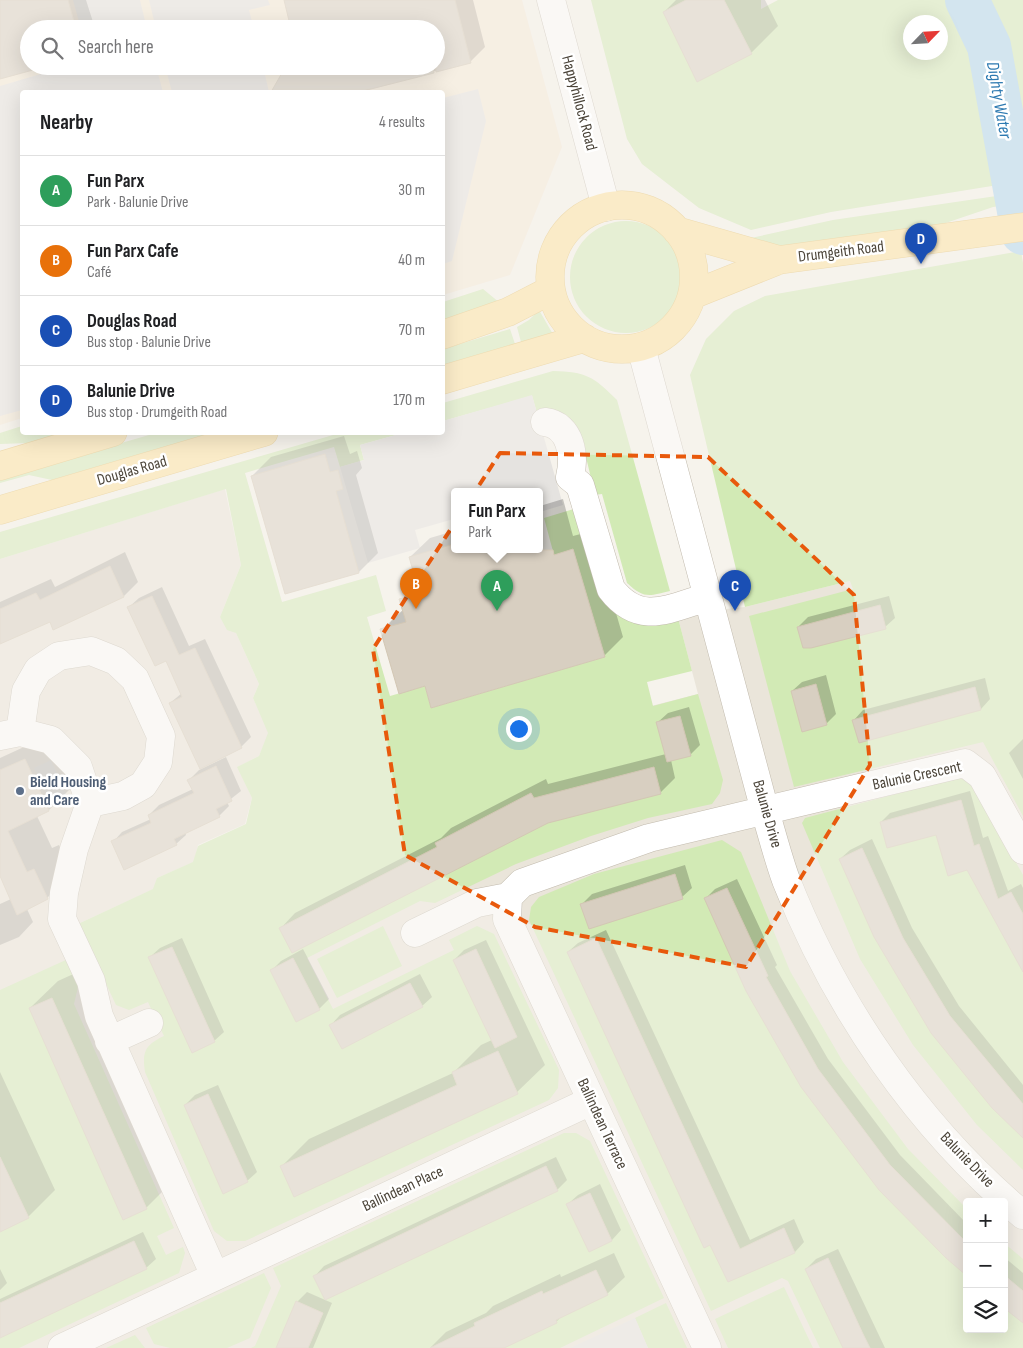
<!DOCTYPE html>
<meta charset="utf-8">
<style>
:root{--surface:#fff;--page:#f6f6f6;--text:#202124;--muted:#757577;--line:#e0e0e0;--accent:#0b8043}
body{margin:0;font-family:"Sofia Sans Condensed",sans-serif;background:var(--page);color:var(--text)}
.controls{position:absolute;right:15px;bottom:15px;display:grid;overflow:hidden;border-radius:5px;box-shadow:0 5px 20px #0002}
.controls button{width:45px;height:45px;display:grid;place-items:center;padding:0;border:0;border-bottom:1px solid var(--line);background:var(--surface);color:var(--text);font:25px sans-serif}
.compass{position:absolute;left:903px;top:15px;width:45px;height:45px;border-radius:50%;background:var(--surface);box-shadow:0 5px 20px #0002;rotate:65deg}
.you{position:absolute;left:518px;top:728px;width:18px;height:18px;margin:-12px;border:4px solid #fff;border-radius:50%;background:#1a73e8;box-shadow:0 0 0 8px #1a73e833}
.badge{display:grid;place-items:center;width:32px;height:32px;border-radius:50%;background:var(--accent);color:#fff;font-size:16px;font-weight:700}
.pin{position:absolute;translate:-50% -41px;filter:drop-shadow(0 1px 2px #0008)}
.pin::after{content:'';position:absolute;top:26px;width:18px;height:15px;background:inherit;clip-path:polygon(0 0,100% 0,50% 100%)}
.popup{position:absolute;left:451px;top:488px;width:92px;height:65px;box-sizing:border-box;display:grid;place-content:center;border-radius:5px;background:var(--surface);filter:drop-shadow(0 1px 4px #0005);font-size:16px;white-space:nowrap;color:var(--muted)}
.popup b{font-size:19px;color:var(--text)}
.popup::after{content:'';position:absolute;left:50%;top:100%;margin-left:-10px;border:10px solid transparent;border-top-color:var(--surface)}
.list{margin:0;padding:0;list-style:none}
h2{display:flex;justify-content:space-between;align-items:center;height:65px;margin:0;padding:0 20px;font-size:21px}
h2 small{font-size:16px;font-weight:400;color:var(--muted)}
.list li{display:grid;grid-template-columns:32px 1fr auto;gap:15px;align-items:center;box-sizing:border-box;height:70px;padding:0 20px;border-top:1px solid var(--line)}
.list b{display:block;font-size:19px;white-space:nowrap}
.list p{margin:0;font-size:16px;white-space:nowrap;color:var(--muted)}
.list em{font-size:16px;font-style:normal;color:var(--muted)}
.icon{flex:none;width:28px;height:28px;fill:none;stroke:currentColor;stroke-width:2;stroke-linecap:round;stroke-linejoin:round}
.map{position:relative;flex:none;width:1023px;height:1348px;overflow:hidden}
.search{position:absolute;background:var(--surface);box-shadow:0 5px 20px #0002;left:20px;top:20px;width:425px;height:55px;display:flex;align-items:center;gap:12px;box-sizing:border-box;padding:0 18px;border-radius:28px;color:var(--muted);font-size:19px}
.panel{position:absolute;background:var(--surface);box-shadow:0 5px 20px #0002;left:20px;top:90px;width:425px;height:345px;border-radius:5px}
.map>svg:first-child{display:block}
.residential{fill:#eae5da;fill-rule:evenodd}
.commercial{fill:#f7ead8;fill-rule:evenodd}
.green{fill:#d2eab5;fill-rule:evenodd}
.parking{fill:#e5e3e0}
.shadow{fill:#0003}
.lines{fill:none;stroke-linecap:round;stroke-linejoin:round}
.river{stroke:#a9d4f2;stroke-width:44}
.building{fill:#d8cfc1;stroke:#d3c7b4}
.minor-casing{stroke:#c2bbae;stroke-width:29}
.major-casing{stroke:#e5c06a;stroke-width:29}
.minor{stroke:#fff;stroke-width:28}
.major{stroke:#fee29c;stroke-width:28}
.marked{fill:none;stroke:#e8590c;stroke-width:4;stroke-dasharray:10 6;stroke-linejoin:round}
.service-dot{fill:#5c6f8a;stroke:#fff;stroke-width:2}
.labels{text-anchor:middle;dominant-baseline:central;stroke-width:5;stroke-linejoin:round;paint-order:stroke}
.street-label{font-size:16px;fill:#4b4439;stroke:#fff}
.service-label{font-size:16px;font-weight:bold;fill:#4e5e75;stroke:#fff;text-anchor:start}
.water-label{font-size:18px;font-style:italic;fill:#2e7ab1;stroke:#fff}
</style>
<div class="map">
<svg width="1023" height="1348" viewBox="0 0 1023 1348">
<rect width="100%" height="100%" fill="#f6f3ec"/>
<path class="residential" d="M225,489l16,76 -21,52 16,16 23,51 -6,14 16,35 -10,23 -21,11 14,31 -7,26 -47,21 -4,17 -37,16 -3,11 -76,35 499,-199 121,-31 -21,-80 68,-7 137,-34 141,100v675h-1023v-789zM967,1202h37v127h-37z"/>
<path class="commercial" d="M0,0h522l40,147 -52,128 -67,20 -1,-203h-420v326l-22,7zM29,29h407v37h-407z"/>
<path class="green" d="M591,0h170v9l17,-9h245v181l-192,31 -80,18 -52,-22 -57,-44 -15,-25zM910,22h30v30h-30z
M1017,193l2,10 -26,4 -68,23 -135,20 -39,-12 82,-18z
M570 277a56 56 0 1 1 112 0a56 56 0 1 1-112 0Z
M1021,251l2,12v553l-40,-74 -189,45 -45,-171 104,-27 -3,-8 -105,26 -55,-232 16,-36 28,-28 31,-15z
M483,289l17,14 -57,17v-18z
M539,310l15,26 -33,6 -4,-15 12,-7z
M510,329l5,15 -72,21v-16z
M553,371c33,1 40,5 64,29l53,191c-21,5 -26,8 -43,-8l-25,-89 -7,1c-5,-19 -13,-68 -29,-79 -10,-6 -19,-5 -29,-3l-5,-17 -89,25v-18z
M22,426v6l42,1 -36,10 -28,1v-11z
M156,433h56l-160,47 -23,-5 -29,8v-5z
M340,433h63l-43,12 4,15 -24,7 -6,-20 -89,26 37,129 94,-27 10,36 -19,6 23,79 35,-10 6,22 173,-51 -31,-107 -19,5 -10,-37 33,-10 25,84 75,22 15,57 -45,11 6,24 45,-12 25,86 -3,13 -8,11 -64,14 -57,18 -75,28 -81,39 -15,-2 -113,57 26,51 121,-59 -5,-10 28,-14 17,8 65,136 -1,18 -9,12 -304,141h-18l-13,-10 -69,-159c-3,-20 0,-27 19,-36l-16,-34 -19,8 -13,-5 -38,-81 75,-35 4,-11 36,-16 5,-16 48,-22 6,-26 -15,-31 22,-11 9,-23 -15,-35 6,-14 -23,-51 -9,-3 -7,-13 21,-52 -15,-76 -226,70v-27z
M957,778l9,1 7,6 50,90v295l-46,-45 -64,-80 -53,-86 -58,-136 3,-5z
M722,840l19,12 49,119 53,91 65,87 59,60v120h37v-86l19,16v89h-203l-32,-67 -6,-3 -71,33 -182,-391 2,-13 8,-10 55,-23z
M383,926l19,40 -65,32 -20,-39z
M68,959l11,24 -5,21 100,224 -17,8 9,19 17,-8 2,6 -6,20 -160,75h-19v-358z
M564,1133h12l14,8 74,157 -104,50h-309l4,-2 26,-60 -8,-18z
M264,1273l7,15 -21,50 -23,10h-57l-16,-4 -8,-16z
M784,1287l29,61h-85l-13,-29z
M666,1303l21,45h-39l-13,-30z
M135,1335l10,13h-39z"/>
<path class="parking" d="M73,0h67l7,29h-66z
M149,0h119l2,5 -21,5 5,19h-98z
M68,66h88l7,26h-141v318l-22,6v-330z
M165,66h98l6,26h-97z
M478,89l8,32 -34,140 -9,3v-166z
M532,395l31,110 -23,7v-20h-86v27l-39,11 5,18 -52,15 -28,-96 24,-7 -4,-15 43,-12 39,-1 1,-11z
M51,760l16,36 -16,7 -17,-35z
M635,1318l13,30h-78z"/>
<path class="shadow" d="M0,0h86l7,22 -7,7h-57v37h5l-34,12z
M285,0h188l12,47 -15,15 -101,26 -2,4h-91l-1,-4 13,-22h148v-37z
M676,0h89l13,26 -27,27 -87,-41z
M344,436l6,18 7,-3 5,17 -6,7 22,78 -19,19 -107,-96 19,-19z
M563,499l10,37 19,-5 31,106 -19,19 -178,29 -44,-56 22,-20 -3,-9 17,-17 -8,-26 20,-19 24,-7v19h86v-44z
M125,552l13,30 -14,14 -74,25 -50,22v-41l51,-23 4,8z
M162,587l27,59 16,-7 46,98 -10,10 -71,-44 12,-10 -16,-33 -37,-53 10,-9z
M889,596l6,22 -10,9h-87l10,-10z
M826,675l10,39 -10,10 -34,-33 10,-9z
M985,678l5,21 -9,10 -127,11 9,-10z
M689,707l11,38 -10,10 -19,5 4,18 -15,15 -113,28 -266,107 14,-15 146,-75 10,-10 95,-49 2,5 118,-30 -8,-32 10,-9z
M50,735l24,50 -25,25 -12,6 15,32 7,-3 13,28 -25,25 -20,11 6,13 -14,15 -19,8v-41l11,-5 -11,-26v-115z
M1023,739v40l-14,-26z
M226,757l15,34 -14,11 2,4 -10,10 -34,16 1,3 -10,9 -63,-2 9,-10 29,-13 -2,-4 10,-10 34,-16 -4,-9 10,-10z
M970,791l13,47 5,-2 20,55 13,-7 2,4v83l-56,-102 -31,-36 -55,-11 9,-9z
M872,839l40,89 47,78 64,79v51l-183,-277 10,-9z
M685,865l7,23 -10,9 -100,7 10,-10z
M737,879l40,86 -2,2 53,92 72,96 67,69v50l-87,-85 -175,-290 10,-10z
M606,930l144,310 44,-21 10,23 -9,10 -66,28 -161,-328 10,-9z
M182,938l42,94 -10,9 -64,-84 10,-9z
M486,940l59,125 -28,27 -222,103 -13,-29 27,-27 144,-66 28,-28 11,-5 -38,-80 10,-10z
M303,949l26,50 -10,10 -22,11 -26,-49 10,-10z
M80,971l93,210 -27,27 -116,-200 28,-27z
M420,974l12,23 -10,9 -91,19 9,-10z
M0,1072l55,118 -27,27 -28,13z
M218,1085l39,87 -10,9 -62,-76 10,-10z
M556,1157l11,23 -10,10 -242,86 9,-10z
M600,1184l21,46 -9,10 -23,10 -21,-46 10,-9z
M143,1232l13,27 -10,9 -146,66v-35z
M838,1249l47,99h-41l-38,-79 10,-10z
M614,1253l11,24 -18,17 -44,21 -7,7 -55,26h-71l16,-16 40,-19 7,-7 67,-32 1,3z
M1004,1257l19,16v49l-19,-16z
M0,1269l7,14 -7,7z
M307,1292l25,11 -19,45h-36l20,-46z"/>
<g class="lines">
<path class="river" d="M967,0l22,46 34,187"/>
</g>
<path class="building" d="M0,0h68l8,29h-47v37h3l1,4 -33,9z
M284,0h171l16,63 -35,9v-43h-145z
M686,0h38l28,54 -55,28 -34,-70z
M286,66h147l1,7 -75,19h-88z
M325,454l5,18 8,-2 5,19 -7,2 23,82 -74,21 -34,-118z
M454,544v6h99l1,5 19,-6 32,108 -174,51 -6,-22 -26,8 -19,-65 26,-7 -7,-23 21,-5 -11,-37z
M110,566l14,31 -71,33 -3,-8 -50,22v-35l36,-16 4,7z
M152,596l27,59 16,-7 47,100 -42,21 -31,-66 13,-6 -16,-36 -11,5 -28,-59z
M880,605l6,24 -75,19h-8l-6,-21z
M816,684l11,41 -25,7 -11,-41z
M975,687l6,23 -122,33 -7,-23z
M680,716l11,40 -24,6 -11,-40z
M25,759l24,52 -41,20 19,41 7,-3 14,30 -31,16 -17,-39v-106z
M216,766l16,35 -16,8 4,8 -46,22 3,6 -53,25 -13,-29 40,-18 -3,-8 46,-22 -7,-13z
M654,767l7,27 -113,29 -256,130 -13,-25 158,-81 -2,-4 96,-50 3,5z
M961,800l13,46 5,-2 19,55 13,-7 12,22v58l-56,-102 -19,6 -12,-41 -49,13 -7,-26z
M862,848l41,90 47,78 73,88v34l-31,-30 -61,-75 -57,-96 -35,-78z
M675,874l8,25 -94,30 -9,-25z
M727,888l41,88 -2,1 52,92 72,96 77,78v33l-21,-18 -67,-68 -78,-103 -55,-96 -42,-93z
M596,938l144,311 44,-21 11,25 -67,29 -18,-37 -6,3 -137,-296z
M172,947l43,95 -23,11 -44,-96z
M476,949l41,88 -22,11 -42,-88z
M293,958l27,52 -24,12 -26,-52z
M410,983l13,24 -81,42 -13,-24z
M52,998l95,211 -24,11 -94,-212z
M498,1051l20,43 -224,103 -14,-31 177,-81 -5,-13z
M208,1094l40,88 -25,12 -39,-89z
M0,1157l29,61 -29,14z
M546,1166l12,25 -233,109 -12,-24z
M590,1193l22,48 -23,11 -23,-48z
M134,1241l13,28 -147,69v-35z
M828,1258l35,76 7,14h-27l-11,-23 -27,-56z
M596,1270l12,25 -52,25 1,3 -53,25h-74l45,-22 -1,-3 68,-32 1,3z
M1004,1275l19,16v32l-19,-15z
M296,1301l27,12 -15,35h-32z"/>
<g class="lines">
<defs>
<path id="minor" d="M551,0l55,207
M641,347l124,464c7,23 13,47 21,69 50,127 132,247 237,335
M545,422c26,3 30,34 25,55l10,8 31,104c29,38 59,19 97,8
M20,732l6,-41 12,-21 21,-14 32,-5 25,10 19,18 26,57 -3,26 -15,23 -20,11 -33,7
M0,736l20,-4 31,8 27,27 12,36 -16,46 -10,44 -2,26 29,62 8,35 116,260
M415,933l62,-30 31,-6
M109,1041l40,-18
M62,1348l529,-247
M707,1348l-200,-429 1,-22 14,-14 127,-45 316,-75 17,13 41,74"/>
<path id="major" d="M550 277a72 72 0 1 1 144 0a72 72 0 1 1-144 0Z
M677,231l102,29
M692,295l87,-35 244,-33
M442,335l66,-23 43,-22
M442,380l142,-42
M0,466l113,-34
M0,510l264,-78"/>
</defs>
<use href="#minor" class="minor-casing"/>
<use href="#major" class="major-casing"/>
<use href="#minor" class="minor"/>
<use href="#major" class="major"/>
</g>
<path d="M0 0H1023V1348H0ZM500,453l208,4 146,138 16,170 -124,202 -211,-40 -130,-72 -32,-206z" fill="#f6f3ec" fill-opacity=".55" fill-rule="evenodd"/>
<path class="marked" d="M500,453l208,4 146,138 16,170 -124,202 -211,-40 -130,-72 -32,-206z"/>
<circle class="service-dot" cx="20" cy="791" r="5"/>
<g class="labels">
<g class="street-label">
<text transform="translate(579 103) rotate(75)">Happyhillock Road</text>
<text transform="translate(841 252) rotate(-7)">Drumgeith Road</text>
<text transform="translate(132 471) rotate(-16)">Douglas Road</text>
<text transform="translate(917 776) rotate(-12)">Balunie Crescent</text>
<text transform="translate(767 814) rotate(74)">Balunie Drive</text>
<text transform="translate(602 1124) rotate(65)">Ballindean Terrace</text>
<text transform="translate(967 1160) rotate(46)">Balunie Drive</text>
<text transform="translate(403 1189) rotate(-25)">Ballindean Place</text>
</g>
<g class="service-label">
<text x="30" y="782">Bield Housing<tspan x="30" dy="18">and Care</tspan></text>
</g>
<g class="water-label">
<text transform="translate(999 100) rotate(80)">Dighty Water</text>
</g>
</g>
</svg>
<div class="controls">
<button>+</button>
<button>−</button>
<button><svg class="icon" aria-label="layers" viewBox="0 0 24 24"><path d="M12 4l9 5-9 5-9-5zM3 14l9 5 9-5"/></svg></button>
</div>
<svg class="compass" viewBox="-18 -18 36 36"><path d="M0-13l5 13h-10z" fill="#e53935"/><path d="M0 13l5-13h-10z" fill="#757577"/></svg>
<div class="you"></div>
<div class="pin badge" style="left:497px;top:611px;background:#2e9e5b">A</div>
<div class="popup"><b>Fun Parx</b>Park</div>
<div class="pin badge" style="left:416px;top:609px;background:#e8710a">B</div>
<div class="pin badge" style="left:735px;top:611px;background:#1a4fb4">C</div>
<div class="pin badge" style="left:921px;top:264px;background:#1a4fb4">D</div>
<div class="search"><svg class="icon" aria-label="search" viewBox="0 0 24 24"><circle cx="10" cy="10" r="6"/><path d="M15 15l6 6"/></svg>Search here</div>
<section class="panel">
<h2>Nearby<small>4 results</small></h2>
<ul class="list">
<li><span class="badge" style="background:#2e9e5b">A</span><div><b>Fun Parx</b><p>Park · Balunie Drive</p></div><em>30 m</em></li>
<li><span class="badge" style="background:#e8710a">B</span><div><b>Fun Parx Cafe</b><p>Café</p></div><em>40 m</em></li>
<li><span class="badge" style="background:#1a4fb4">C</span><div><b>Douglas Road</b><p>Bus stop · Balunie Drive</p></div><em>70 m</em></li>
<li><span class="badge" style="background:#1a4fb4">D</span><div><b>Balunie Drive</b><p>Bus stop · Drumgeith Road</p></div><em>170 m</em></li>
</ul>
</section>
</div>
